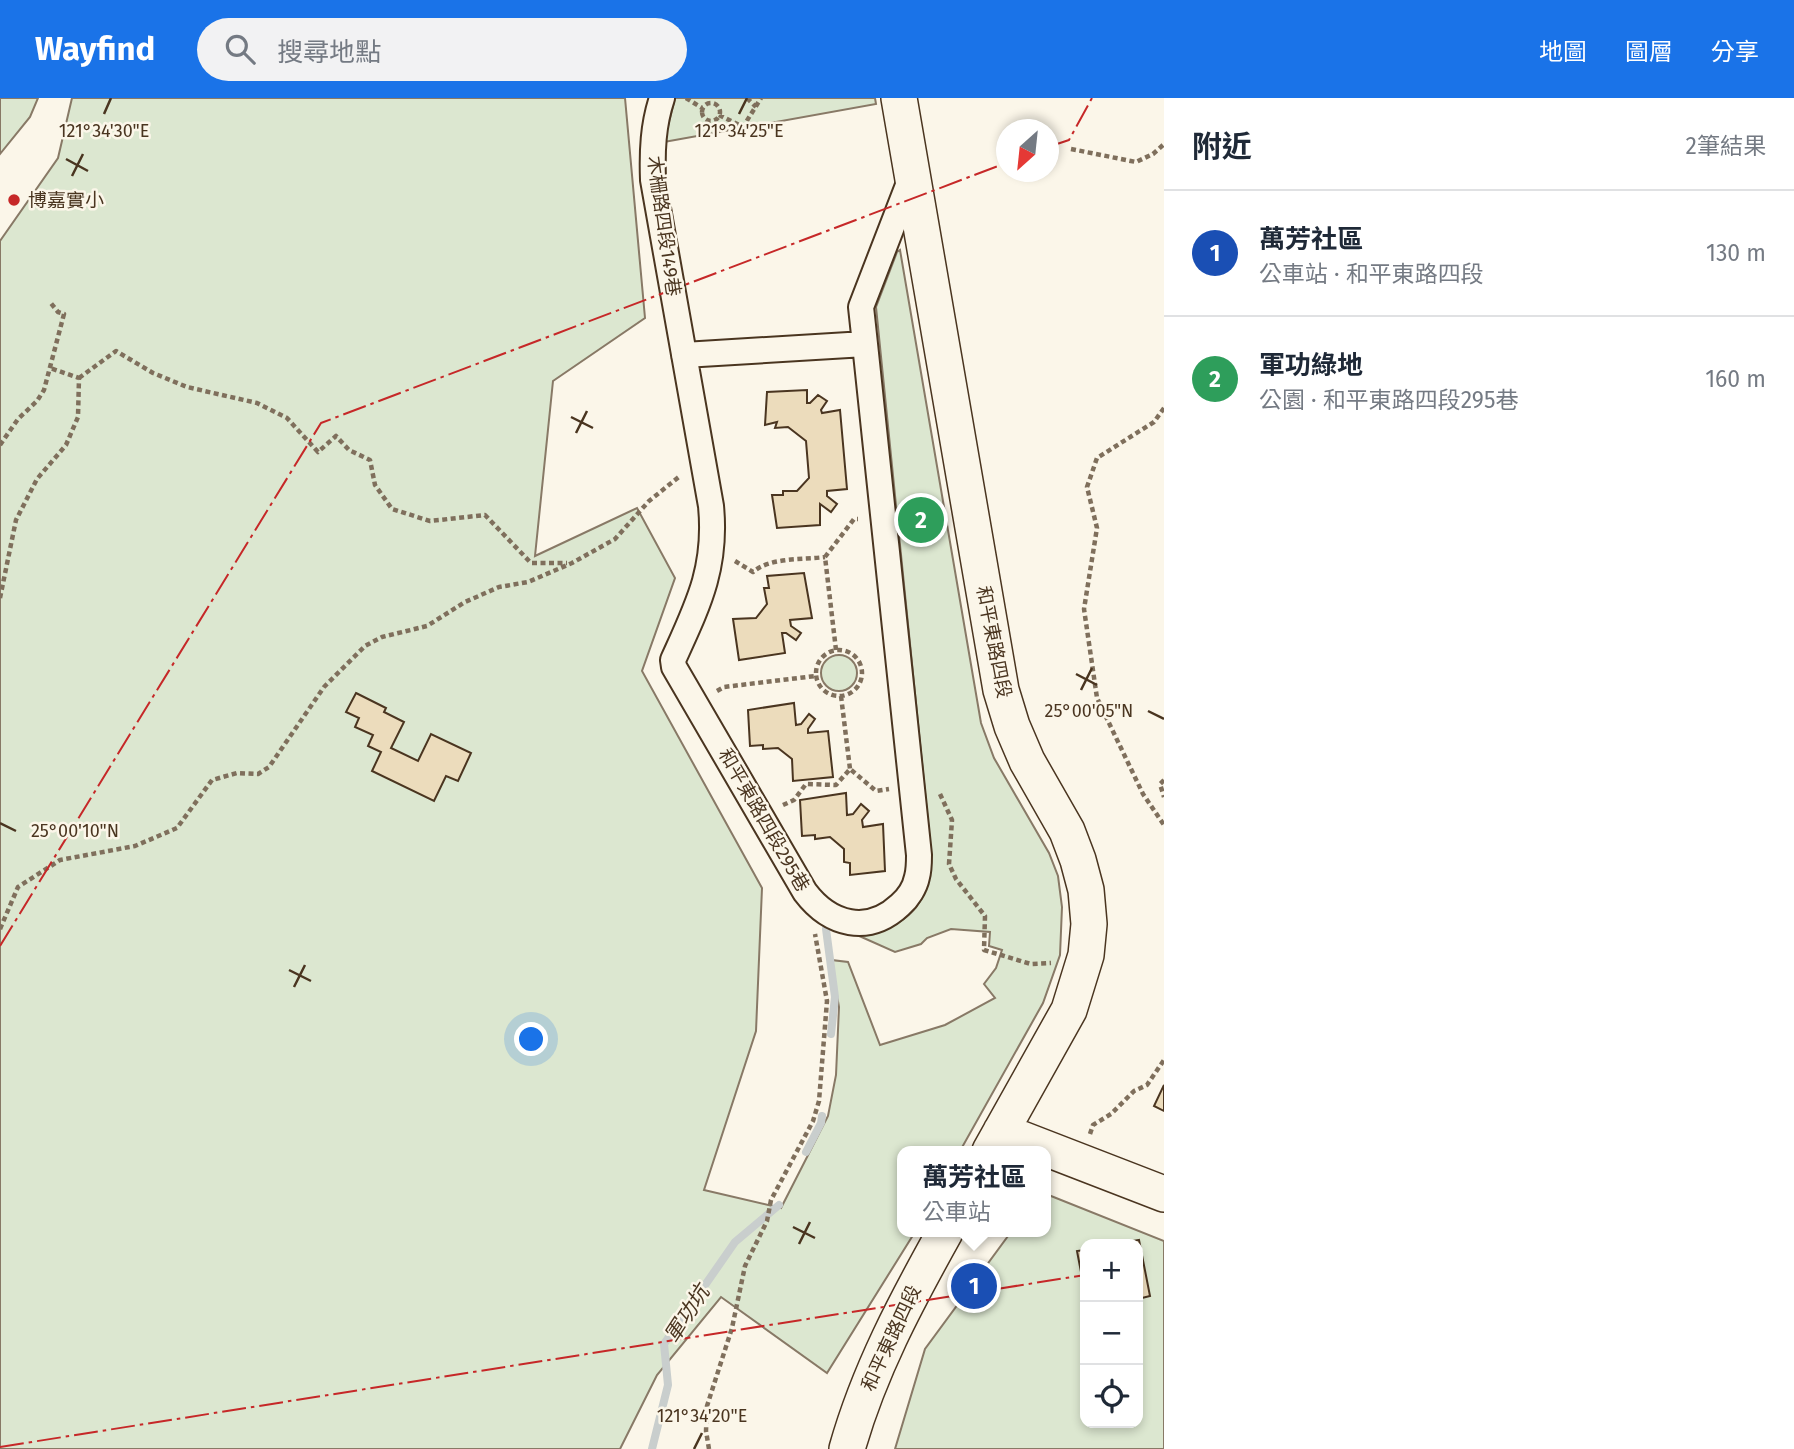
<!DOCTYPE html>
<html lang="zh-TW">
<meta charset="utf-8">
<style>
:root{--surface:#fff;--page:#f2f2f3;--text:#1f2937;--muted:#747a83;--line:#e0e1e3;--accent:#1a73e8}
body{margin:0;font-family:"Fira Sans","Noto Sans TC",sans-serif;background:var(--page);color:var(--text)}
.controls{position:absolute;right:21px;bottom:21px;display:grid;overflow:hidden;border-radius:14px;box-shadow:0 4px 10px #0003}
.controls button{width:63px;height:63px;display:grid;place-items:center;padding:0;border:0;border-bottom:2px solid var(--line);background:var(--surface);color:var(--text);font:35px sans-serif}
.compass{position:absolute;left:996px;top:21px;width:63px;height:63px;border-radius:50%;background:var(--surface);box-shadow:0 4px 10px #0003;rotate:207deg}
.you{position:absolute;left:532px;top:942px;width:24px;height:24px;margin:-18px;border:5px solid #fff;border-radius:50%;background:#1a73e8;box-shadow:0 0 0 10px #1a73e833}
.badge{display:grid;place-items:center;width:46px;height:46px;border-radius:50%;background:var(--accent);color:#fff;font-size:23px;font-weight:700}
.pin{position:absolute;translate:-50% -50%;border:4px solid #fff;box-shadow:0 2px 7px #0006}
.popup{position:absolute;left:897px;top:1048px;width:154px;height:91px;box-sizing:border-box;display:grid;place-content:center;border-radius:14px;background:var(--surface);filter:drop-shadow(0 2px 5px #0005);font-size:23px;white-space:nowrap;color:var(--muted)}
.popup b{font-size:26px;color:var(--text)}
.popup::after{content:'';position:absolute;left:50%;top:100%;margin-left:-14px;border:14px solid transparent;border-top-color:var(--surface)}
.list{margin:0;padding:0;list-style:none}
h2{display:flex;justify-content:space-between;align-items:center;height:91px;margin:0;padding:0 28px;font-size:30px}
h2 small{font-size:23px;font-weight:400;color:var(--muted)}
.list li{display:grid;grid-template-columns:46px 1fr auto;gap:21px;align-items:center;box-sizing:border-box;height:126px;padding:0 28px;border-top:2px solid var(--line)}
.list b{display:block;font-size:26px;white-space:nowrap}
.list p{margin:0;font-size:23px;white-space:nowrap;color:var(--muted)}
.list em{font-size:23px;font-style:normal;color:var(--muted)}
.icon{flex:none;width:38px;height:38px;fill:none;stroke:currentColor;stroke-width:2;stroke-linecap:round;stroke-linejoin:round}
.map{position:relative;flex:none;width:1164px;height:1351px;overflow:hidden}
header{display:flex;align-items:center;gap:42px;box-sizing:border-box;height:98px;padding:0 35px;background:var(--accent);color:#fff}
header strong{font-size:33px}
nav{display:flex;gap:38px;margin-inline-start:auto;font-size:24px}
.search{width:490px;height:63px;background:var(--page);display:flex;align-items:center;gap:18px;box-sizing:border-box;padding:0 24px;border-radius:38px;color:var(--muted);font-size:26px}
main{display:flex}
aside{flex:1;background:var(--surface)}
.map>svg:first-child{display:block}
.green{fill:#dce7d0;stroke:#887966;stroke-width:2;fill-rule:evenodd}
.lines{fill:none;stroke-linecap:round;stroke-linejoin:round}
.stream{stroke:#c9cecd;stroke-width:8}
.building{fill:#ecdcbc;stroke:#4a3520;stroke-width:2}
.street-casing{stroke:#4a3520;stroke-width:28}
.secondary-casing{stroke:#4a3520;stroke-width:38}
.path{stroke:#7f6f5c;stroke-width:4.5;stroke-dasharray:5 3.5;stroke-linecap:butt}
.street{stroke:#fbf6e9;stroke-width:24}
.secondary{stroke:#fbf6e9;stroke-width:35}
.power{stroke:#c62828;stroke-width:2;stroke-dasharray:24 5 3.5 5;stroke-linecap:butt}
.ticks{fill:none;stroke:#4a3520;stroke-width:2.5}
.poi-dot{fill:#c62828;stroke:#fbf6e9;stroke-width:2.5}
.labels{text-anchor:middle;dominant-baseline:central;stroke-width:5;stroke-linejoin:round;paint-order:stroke}
.poi-label{font-size:19px;fill:#4a3520;stroke:#fbf6e9;text-anchor:start}
.street-label{font-size:19px;fill:#4a3520;stroke:#fbf6e9}
.water-label{font-size:21px;font-style:italic;fill:#4a3520;stroke:#fbf6e9}
.ticks-label{font-size:18px;text-anchor:middle;fill:#4a3520;stroke:#fbf6e9;stroke-width:5;stroke-linejoin:round;paint-order:stroke}
</style>
<header>
<strong>Wayfind</strong>
<div class="search"><svg class="icon" aria-label="search" viewBox="0 0 24 24"><circle cx="10" cy="10" r="6"/><path d="M15 15l6 6"/></svg>搜尋地點</div>
<nav><a>地圖</a><a>圖層</a><a>分享</a></nav>
</header>
<main>
<div class="map">
<svg width="1164" height="1351" viewBox="0 0 1164 1351">
<rect width="100%" height="100%" fill="#fbf6e9"/>
<path class="green" d="M0,0h38l-8,19 -30,37z
M72,0h553l20,220 -92,63 -18,175 102,-48 38,70 -33,93 120,217 -6,143 -52,159 77,18 47,-92 8,-41 3,-68 -8,-47 17,2 32,83 65,-20 50,-27 -11,-14 12,-16 6,-18 -13,-4 1,-14 -39,-3 -24,9 -6,6 -26,8 -38,-17c27,-2 57,-15 67,-42 5,-15 4,-35 6,-51l-54,-535 21,-55 3,-2 81,473 13,35 55,95 9,23 4,31 -2,48 -17,48 -83,148h-58v81h13l-88,141 -106,-76 -64,78 -37,74h-620v-1208l58,-83z
M675,0h200l1,6 -212,38z
M821 575a18 18 0 1 1 36 0a18 18 0 1 1-36 0Z
M1046,1096l118,47v208h-269l30,-100 86,-117h35zM1085,1146h53v179h-53z"/>
<g class="lines">
<path class="stream" d="M826,831l9,68 -4,37
M806,1054l15,-29 1,-7
M652,1351l16,-64 -4,-41 71,-102 44,-37"/>
</g>
<path class="building" d="M807,292v13h3l8,-8 9,6 -6,9 1,3 18,-3 7,79 -20,2v5l10,8 -6,8 -11,-8v21l-43,3 -5,-33h11v-4h14l12,-13 -3,-37 -18,-14 -13,1 2,-6 -12,3 2,-33z
M804,475l8,45 -22,2 1,6 10,7 -5,7 -10,-7h-4l3,20 -46,7 -6,-41 23,-1 11,-14 -3,-16h5l-2,-12z
M356,595l30,15 -2,4 20,10 -13,26 27,13 13,-27 40,19 -13,28 -12,-5 -12,25 -62,-30 9,-19 -13,-6 5,-11 -18,-8 4,-9 -13,-6z
M794,605l2,22 5,-1 8,-10 6,5 -7,10v4l20,-2 5,46 -40,4 -1,-22 -14,-11 -15,1v-4l-13,1 -2,-36z
M846,695l1,22 6,-1 8,-10 8,7 -7,9 1,7 20,-3 2,47 -35,4v-12l-6,-1v-13l-14,-12 -15,2v-4l-13,1 -2,-36z
M1164,987v26l-10,-5z
M1139,1142l11,56 -12,3v-55h-22z
M1085,1152v43l-8,-42z"/>
<g class="lines">
<defs>
<path id="street" d="M662,0c-9,27 -10,53 -9,82l58,326c6,62 -13,99 -38,154l1,7 131,225c25,33 63,43 95,13 8,-7 15,-18 17,-28 2,-7 2,-15 2,-22l-54,-511
M684,257l181,-11 -4,-37 51,-132"/>
<path id="secondary" d="M899,0l102,592 11,36 15,35 40,70 11,29 8,30 3,34 -3,31 -17,55 -79,141
M1001,1033l163,63
M847,1351c22,-78 59,-147 98,-217"/>
</defs>
<use href="#street" class="street-casing"/>
<use href="#secondary" class="secondary-casing"/>
<path class="path" d="M686,0l16,10
M747,0l9,9
M702 14a9 9 0 1 1 18 0a9 9 0 1 1-18 0Z
M719,17l24,12 18,-29
M1071,51l65,13 17,-8 10,-9
M79,280l37,-27 37,22 34,14 70,16 30,15 31,34 18,-16 13,14 21,10 5,25 17,24 38,12 55,-6 46,48h36
M1164,310l-10,14 -57,36 -10,29 10,41 -13,81 13,89 46,96 21,31
M0,347l18,-26 19,-18 7,-11 20,-76 -6,-2 -8,-10
M735,463l18,11c17,-15 50,-12 72,-15
M0,500l16,-78 21,-41 29,-34 12,-28 1,-39 -29,-10
M836,552l-11,-93 29,-38h4
M816 575a23 23 0 1 1 46 0a23 23 0 1 1-46 0Z
M717,593l7,-4 91,-11
M841,598l9,73
M1164,682l-4,4 4,13
M940,696l12,26 -3,44 7,15 29,37 -1,34 47,14 20,-1
M783,707l11,-5 12,-16 30,1 14,-16 26,22 13,-2
M0,831l18,-42 42,-27 75,-14 42,-18 35,-48 25,-7 21,1 11,-7 55,-80 41,-41 17,-9 45,-11 38,-24 34,-15 29,-5 44,-19 43,-24 34,-38 31,-25
M1090,1036l3,-9 18,-11 23,-23 13,-6 17,-25
M709,1351l-3,-18 1,-25 25,-78 13,-62 22,-45 4,-21 42,-79 6,-20 8,-100 -12,-67"/>
<use href="#street" class="street"/>
<use href="#secondary" class="secondary"/>
<path class="power" d="M1048,49l21,-7 23,-42
M0,848l321,-523 685,-260
M0,1349l1085,-172"/>
</g>
<path class="ticks" d="M104,16l7,-16M739,16l8,-16M66,61l22,12M72,78l11,-22M571,319l22,11M576,335l11,-22M1076,576l21,11M1081,592l11,-22M1148,613l16,8M0,725l16,8M289,872l22,11M294,889l11,-22M793,1129l22,11M799,1146l11,-22M694,1351l8,-16"/>
<circle class="poi-dot" cx="14" cy="102" r="7"/>
<g class="labels">
<g class="poi-label">
<text x="28" y="102">博嘉實小</text>
</g>
<g class="street-label">
<text transform="translate(664 128) rotate(82)">木柵路四段149巷</text>
<text transform="translate(994 544) rotate(79)">和平東路四段</text>
<text transform="translate(764 722) rotate(60)">和平東路四段295巷</text>
<text transform="translate(891 1240) rotate(-65)">和平東路四段</text>
</g>
<g class="water-label">
<text transform="translate(687 1216) rotate(-57)">軍功坑</text>
</g>
</g>
<g class="ticks-label">
<text x="104" y="39">121°34'30"E</text>
<text x="739" y="39">121°34'25"E</text>
<text x="1089" y="619">25°00'05"N</text>
<text x="75" y="739">25°00'10"N</text>
<text x="702" y="1324">121°34'20"E</text>
</g>
</svg>
<div class="controls">
<button>+</button>
<button>−</button>
<button><svg class="icon" aria-label="locate" viewBox="0 0 24 24"><circle cx="12" cy="12" r="6"/><path d="M12 2v4M12 18v4M2 12h4M18 12h4"/></svg></button>
</div>
<svg class="compass" viewBox="-18 -18 36 36"><path d="M0-13l5 13h-10z" fill="#e53935"/><path d="M0 13l5-13h-10z" fill="#747a83"/></svg>
<div class="you"></div>
<div class="pin badge" style="left:974px;top:1188px;background:#1a4fb4">1</div>
<div class="popup"><b>萬芳社區</b>公車站</div>
<div class="pin badge" style="left:921px;top:422px;background:#2e9e5b">2</div>
</div>
<aside>
<h2>附近<small>2筆結果</small></h2>
<ul class="list">
<li><span class="badge" style="background:#1a4fb4">1</span><div><b>萬芳社區</b><p>公車站 · 和平東路四段</p></div><em>130 m</em></li>
<li><span class="badge" style="background:#2e9e5b">2</span><div><b>軍功綠地</b><p>公園 · 和平東路四段295巷</p></div><em>160 m</em></li>
</ul>
</aside>
</main>
